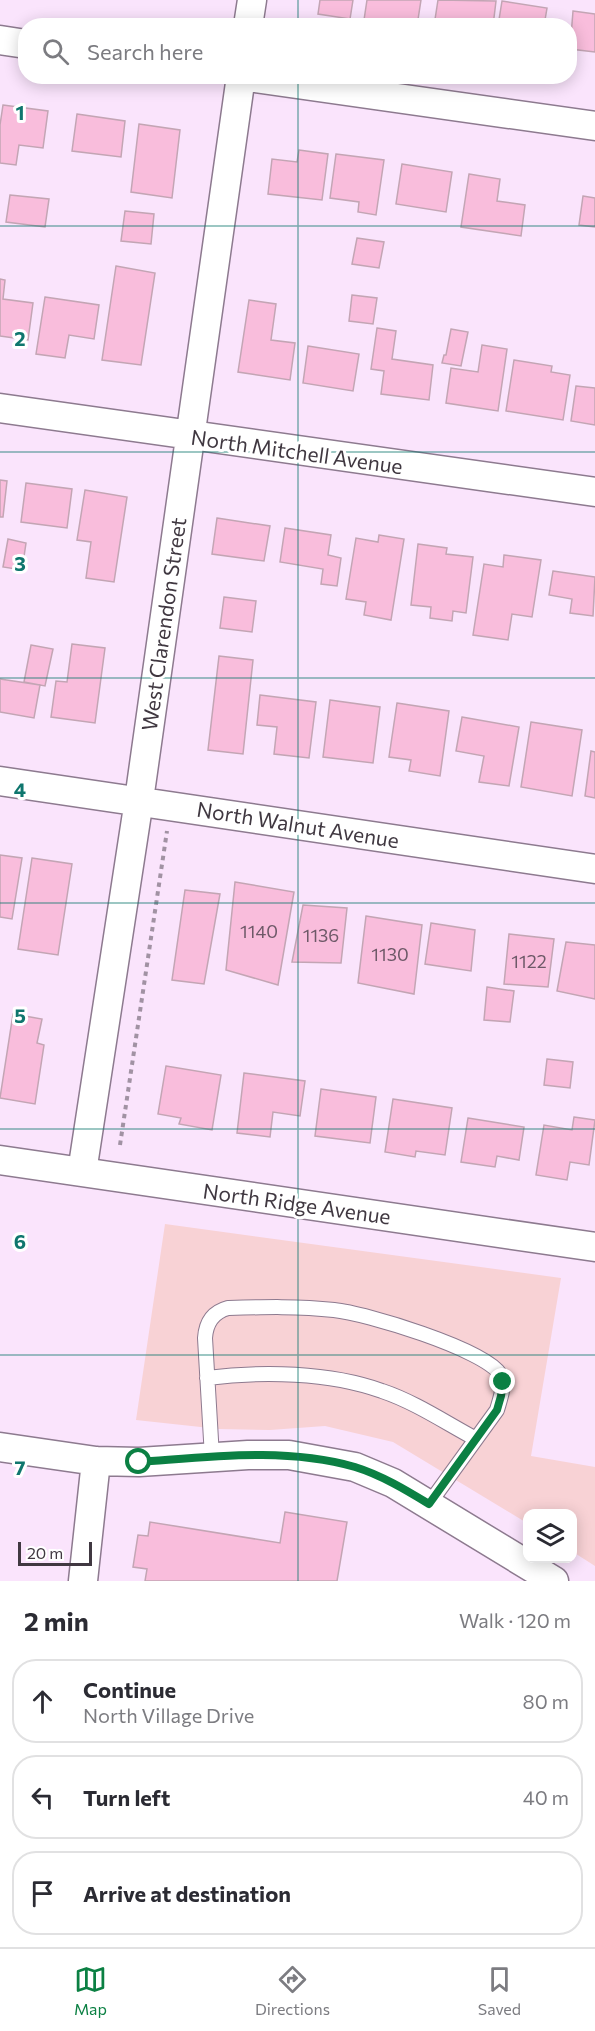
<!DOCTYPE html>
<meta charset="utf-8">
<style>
:root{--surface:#fff;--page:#f2f2f3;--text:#2b2b33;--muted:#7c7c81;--line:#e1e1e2;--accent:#0b8043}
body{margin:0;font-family:Commissioner,sans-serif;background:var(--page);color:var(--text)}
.controls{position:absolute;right:18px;bottom:18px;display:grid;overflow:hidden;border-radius:12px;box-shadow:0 3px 15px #0003}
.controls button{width:54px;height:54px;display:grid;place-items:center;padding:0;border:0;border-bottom:2px solid var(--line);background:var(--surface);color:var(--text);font:30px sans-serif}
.scale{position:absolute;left:18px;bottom:15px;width:74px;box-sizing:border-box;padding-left:6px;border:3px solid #403841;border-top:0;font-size:16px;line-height:21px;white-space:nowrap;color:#403841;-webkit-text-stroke:4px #fff;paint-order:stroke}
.stop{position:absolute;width:18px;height:18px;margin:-14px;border:4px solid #0b8043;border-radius:50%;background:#fff}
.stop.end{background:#0b8043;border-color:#fff;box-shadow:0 2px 6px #0008}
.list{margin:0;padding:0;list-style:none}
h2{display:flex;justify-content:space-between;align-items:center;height:78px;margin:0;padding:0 24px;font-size:26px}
h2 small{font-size:20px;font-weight:400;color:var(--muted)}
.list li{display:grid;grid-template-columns:39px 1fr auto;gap:18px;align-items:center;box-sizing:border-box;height:84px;margin:0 12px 12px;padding:0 12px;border:2px solid var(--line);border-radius:24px}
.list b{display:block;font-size:22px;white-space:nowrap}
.list p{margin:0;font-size:20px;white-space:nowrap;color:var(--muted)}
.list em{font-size:20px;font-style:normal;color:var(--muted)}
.icon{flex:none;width:33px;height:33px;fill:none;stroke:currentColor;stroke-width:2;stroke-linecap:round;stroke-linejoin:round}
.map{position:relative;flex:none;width:595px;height:1581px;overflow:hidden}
.search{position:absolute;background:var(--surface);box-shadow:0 3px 15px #0003;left:18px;right:18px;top:18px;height:66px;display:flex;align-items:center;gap:15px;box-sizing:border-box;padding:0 21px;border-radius:24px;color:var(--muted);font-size:22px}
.sheet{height:366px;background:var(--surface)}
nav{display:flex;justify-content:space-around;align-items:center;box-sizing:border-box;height:84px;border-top:2px solid var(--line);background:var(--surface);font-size:16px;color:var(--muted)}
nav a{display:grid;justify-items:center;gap:3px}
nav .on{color:var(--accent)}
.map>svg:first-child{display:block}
.green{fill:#f8d2d5}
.building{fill:#f9bddc;stroke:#c3a5b4;stroke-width:1.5}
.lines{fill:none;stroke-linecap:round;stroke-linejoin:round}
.lane-casing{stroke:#8d7a8f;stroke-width:16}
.street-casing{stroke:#8d7a8f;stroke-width:31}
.path{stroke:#a192a3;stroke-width:4;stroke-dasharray:4.5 4.5;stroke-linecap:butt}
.lane{stroke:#fff;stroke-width:14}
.street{stroke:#fff;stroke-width:28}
.route{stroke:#0b8043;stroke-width:8}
.grid{fill:none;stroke:#0f766e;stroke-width:1.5;stroke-opacity:0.55}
.labels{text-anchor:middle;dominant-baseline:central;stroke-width:6;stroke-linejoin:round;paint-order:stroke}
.number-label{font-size:18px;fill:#6e5968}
.street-label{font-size:21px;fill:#403841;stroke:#fff}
.grid-label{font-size:20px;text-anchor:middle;font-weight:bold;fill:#0f766e;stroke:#fff;stroke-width:6;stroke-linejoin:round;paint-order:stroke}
</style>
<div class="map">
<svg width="595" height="1581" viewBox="0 0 595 1581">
<rect width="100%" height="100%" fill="#fae4fc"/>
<path class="green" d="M165,1224l396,54 -30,178 64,11v99l-22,-14 -1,-38h-44l-1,9 -134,-81 -68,-16 -55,4 -51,-1 -83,-9z"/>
<path class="building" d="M320,0h33l-3,19 -32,-5z
M367,0h54l-4,26 -53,-6z
M438,0l58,1 -3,25h-59z
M502,1l45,7 -3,18h-46z
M573,11l22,3v38l-25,-3z
M3,105l45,6 -5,37 -24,-3 -3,20 -16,-2v-38z
M77,114l48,7 -4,36 -49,-6z
M139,124l41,6 -8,68 -41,-6z
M299,150l29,4 -6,46 -54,-6 4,-35 25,3z
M336,154l48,6 -8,55 -18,-3 1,-10 -29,-4z
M402,164l50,8 -6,40 -50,-8z
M469,174l31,5 -3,22 28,4 -4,31 -60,-9z
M10,195l39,4 -4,28 -39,-5z
M583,196l12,2v29l-16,-2z
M125,211l29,3 -3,30 -30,-3z
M357,238l27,4 -5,26 -27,-4z
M116,266l39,7 -14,92 -39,-5z
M0,279l5,1 -2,19 30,4 -5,37 -28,-4z
M352,295l25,3 -4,26 -24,-3z
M45,297l54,8 -5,34 -25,-4 -4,23 -29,-4z
M249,300l27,4 -5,36 24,3 -5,37 -52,-8z
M377,328l19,3 -4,28 41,6 -4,35 -48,-6 3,-23 -13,-2z
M451,329l17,3 -7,34 -19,-3 2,-8h2z
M482,345l25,4 -9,62 -52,-8 5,-35 27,4z
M308,346l51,8 -6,37 -50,-8z
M514,360l38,6 -1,6 19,3 -7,45 -57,-9z
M576,386l19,2v37l-24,-4z
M0,480l7,1 -4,36h-3z
M26,483l46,6 -5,39 -46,-6z
M85,490l42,7 -13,85 -28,-4 5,-36 -14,-2z
M217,518l53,8 -6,35 -52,-7z
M285,528l46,7 -3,20 13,3 -4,28 -16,-2 2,-15 -43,-7z
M379,535l25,4 -13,81 -27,-5 2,-13 -20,-3 10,-61 22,4z
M8,539l18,4 -4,27 -19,-3z
M418,544l29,4 -1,6 27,3 -7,56 -13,-2 -1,10 -22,-3 1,-11 -20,-2z
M504,555l37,5 -9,57 -20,-3 -4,26 -35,-5 11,-71 19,3z
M553,571l42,6 -2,39 -23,-3 2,-14 -23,-4z
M224,597l32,4 -4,31 -32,-4z
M72,644l33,4 -10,75 -44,-6 5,-36 11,1z
M31,645l22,4 -8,37 -21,-4z
M219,656l34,4 -10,94 -35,-4z
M0,679l40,6 -6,33 -34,-6z
M260,695l56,7 -7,56 -35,-4 3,-27 -20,-2z
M330,700l50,7 -7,56 -50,-6z
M397,703l52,8 -9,65 -31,-5 2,-11 -22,-3z
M462,717l57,10 -10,59 -30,-4 5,-26 -28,-5z
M531,722l51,8 -10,66 -51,-9z
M591,751l4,1v46l-10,-2z
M0,855l22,3 -10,61 -12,-2z
M32,858l40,6 -14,91 -40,-6z
M235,882l59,10 -16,93 -52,-15z
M185,890l35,4 -16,90 -32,-4z
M303,905l44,3 -6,55 -49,-1z
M366,916l56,9 -8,69 -56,-11z
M431,923l44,7 -4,41 -46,-7z
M509,934l45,5 -6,48 -44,-3z
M566,942l29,3v54l-38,-8z
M487,987l27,4 -4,31 -26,-2z
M13,1014l29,5 -5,24 7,2 -9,59 -35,-6z
M547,1059l26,3 -3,26 -26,-3z
M166,1066l55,9 -9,55 -33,-6 2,-6 -23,-4z
M244,1073l61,8 -5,35 -27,-4 -3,25 -33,-4z
M321,1089l55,8 -6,46 -55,-7z
M393,1099l59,9 -7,47 -29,-4 -1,6 -30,-5z
M574,1117l21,3 -6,45 -19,-3 -3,18 -31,-5 8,-50 28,5z
M468,1118l56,9 -5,33 -22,-4 -2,11 -34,-5z
M285,1512l62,10 -10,59h-192l2,-12 -14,-2 5,-32 10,1 2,-14 130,21z"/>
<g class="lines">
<defs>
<path id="lane" d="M207,1378c55,-7 122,-6 175,13 33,11 64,32 94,48
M212,1457l-7,-119c1,-15 8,-26 23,-30 36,-1 71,-2 106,2 31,3 150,39 166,64 6,11 0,25 -3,36l-68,94"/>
<path id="street" d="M248,26l4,-26
M0,40l26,4
M241,76l354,50
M0,408l595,84
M0,781l595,88
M0,1160l595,87
M82,1172l57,-372 102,-724
M0,1447l96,14 43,1 109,-7h41l66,12 38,16 161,98
M83,1581l13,-120"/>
</defs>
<use href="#lane" class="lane-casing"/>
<use href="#street" class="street-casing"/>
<path class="path" d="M120,1145l47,-314"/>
<use href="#lane" class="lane"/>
<use href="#street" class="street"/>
</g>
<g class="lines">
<path class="route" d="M139,1462c71,-5 146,-15 216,5 26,8 51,23 74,37l68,-94 4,-14 2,-14"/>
</g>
<path class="grid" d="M298,0v26M298,76v1505M0,226h595M0,452h595M0,678h595M0,903h595M0,1129h595M0,1355h595"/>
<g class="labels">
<g class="number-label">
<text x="259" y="931">1140</text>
<text x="321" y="935">1136</text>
<text x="390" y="954">1130</text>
<text x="529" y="961">1122</text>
</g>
<g class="street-label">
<text transform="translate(297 451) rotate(8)">North Mitchell Avenue</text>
<text transform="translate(163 624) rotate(-82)">West Clarendon Street</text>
<text transform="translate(298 824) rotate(9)">North Walnut Avenue</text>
<text transform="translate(297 1203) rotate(8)">North Ridge Avenue</text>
</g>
</g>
<g class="grid-label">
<text x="20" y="120">1</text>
<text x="20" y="346">2</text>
<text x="20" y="571">3</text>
<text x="20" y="797">4</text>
<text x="20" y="1023">5</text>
<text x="20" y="1249">6</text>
<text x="20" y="1475">7</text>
</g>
</svg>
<div class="controls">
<button><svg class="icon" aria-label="layers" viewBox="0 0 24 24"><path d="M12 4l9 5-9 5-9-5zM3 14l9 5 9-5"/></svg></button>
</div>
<div class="scale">20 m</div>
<div class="stop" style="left:139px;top:1462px"></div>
<div class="stop end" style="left:503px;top:1382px"></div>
<div class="search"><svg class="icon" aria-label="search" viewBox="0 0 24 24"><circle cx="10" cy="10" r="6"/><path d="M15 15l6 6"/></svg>Search here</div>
</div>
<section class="sheet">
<h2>2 min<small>Walk · 120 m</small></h2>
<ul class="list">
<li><svg class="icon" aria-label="ahead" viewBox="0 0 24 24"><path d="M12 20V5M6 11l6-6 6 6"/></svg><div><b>Continue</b><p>North Village Drive</p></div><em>80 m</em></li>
<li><svg class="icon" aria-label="left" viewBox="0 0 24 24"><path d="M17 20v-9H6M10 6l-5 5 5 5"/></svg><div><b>Turn left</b></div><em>40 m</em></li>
<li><svg class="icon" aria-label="arrive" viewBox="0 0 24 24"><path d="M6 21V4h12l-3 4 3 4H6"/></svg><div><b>Arrive at destination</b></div></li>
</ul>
</section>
<nav>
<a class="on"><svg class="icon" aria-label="map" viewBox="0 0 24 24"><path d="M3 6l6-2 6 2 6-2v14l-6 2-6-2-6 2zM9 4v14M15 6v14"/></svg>Map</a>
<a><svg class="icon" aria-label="directions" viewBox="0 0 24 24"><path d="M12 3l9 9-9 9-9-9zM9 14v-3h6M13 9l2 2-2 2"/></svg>Directions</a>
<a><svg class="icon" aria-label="saved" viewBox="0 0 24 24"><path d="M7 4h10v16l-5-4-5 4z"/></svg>Saved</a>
</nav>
